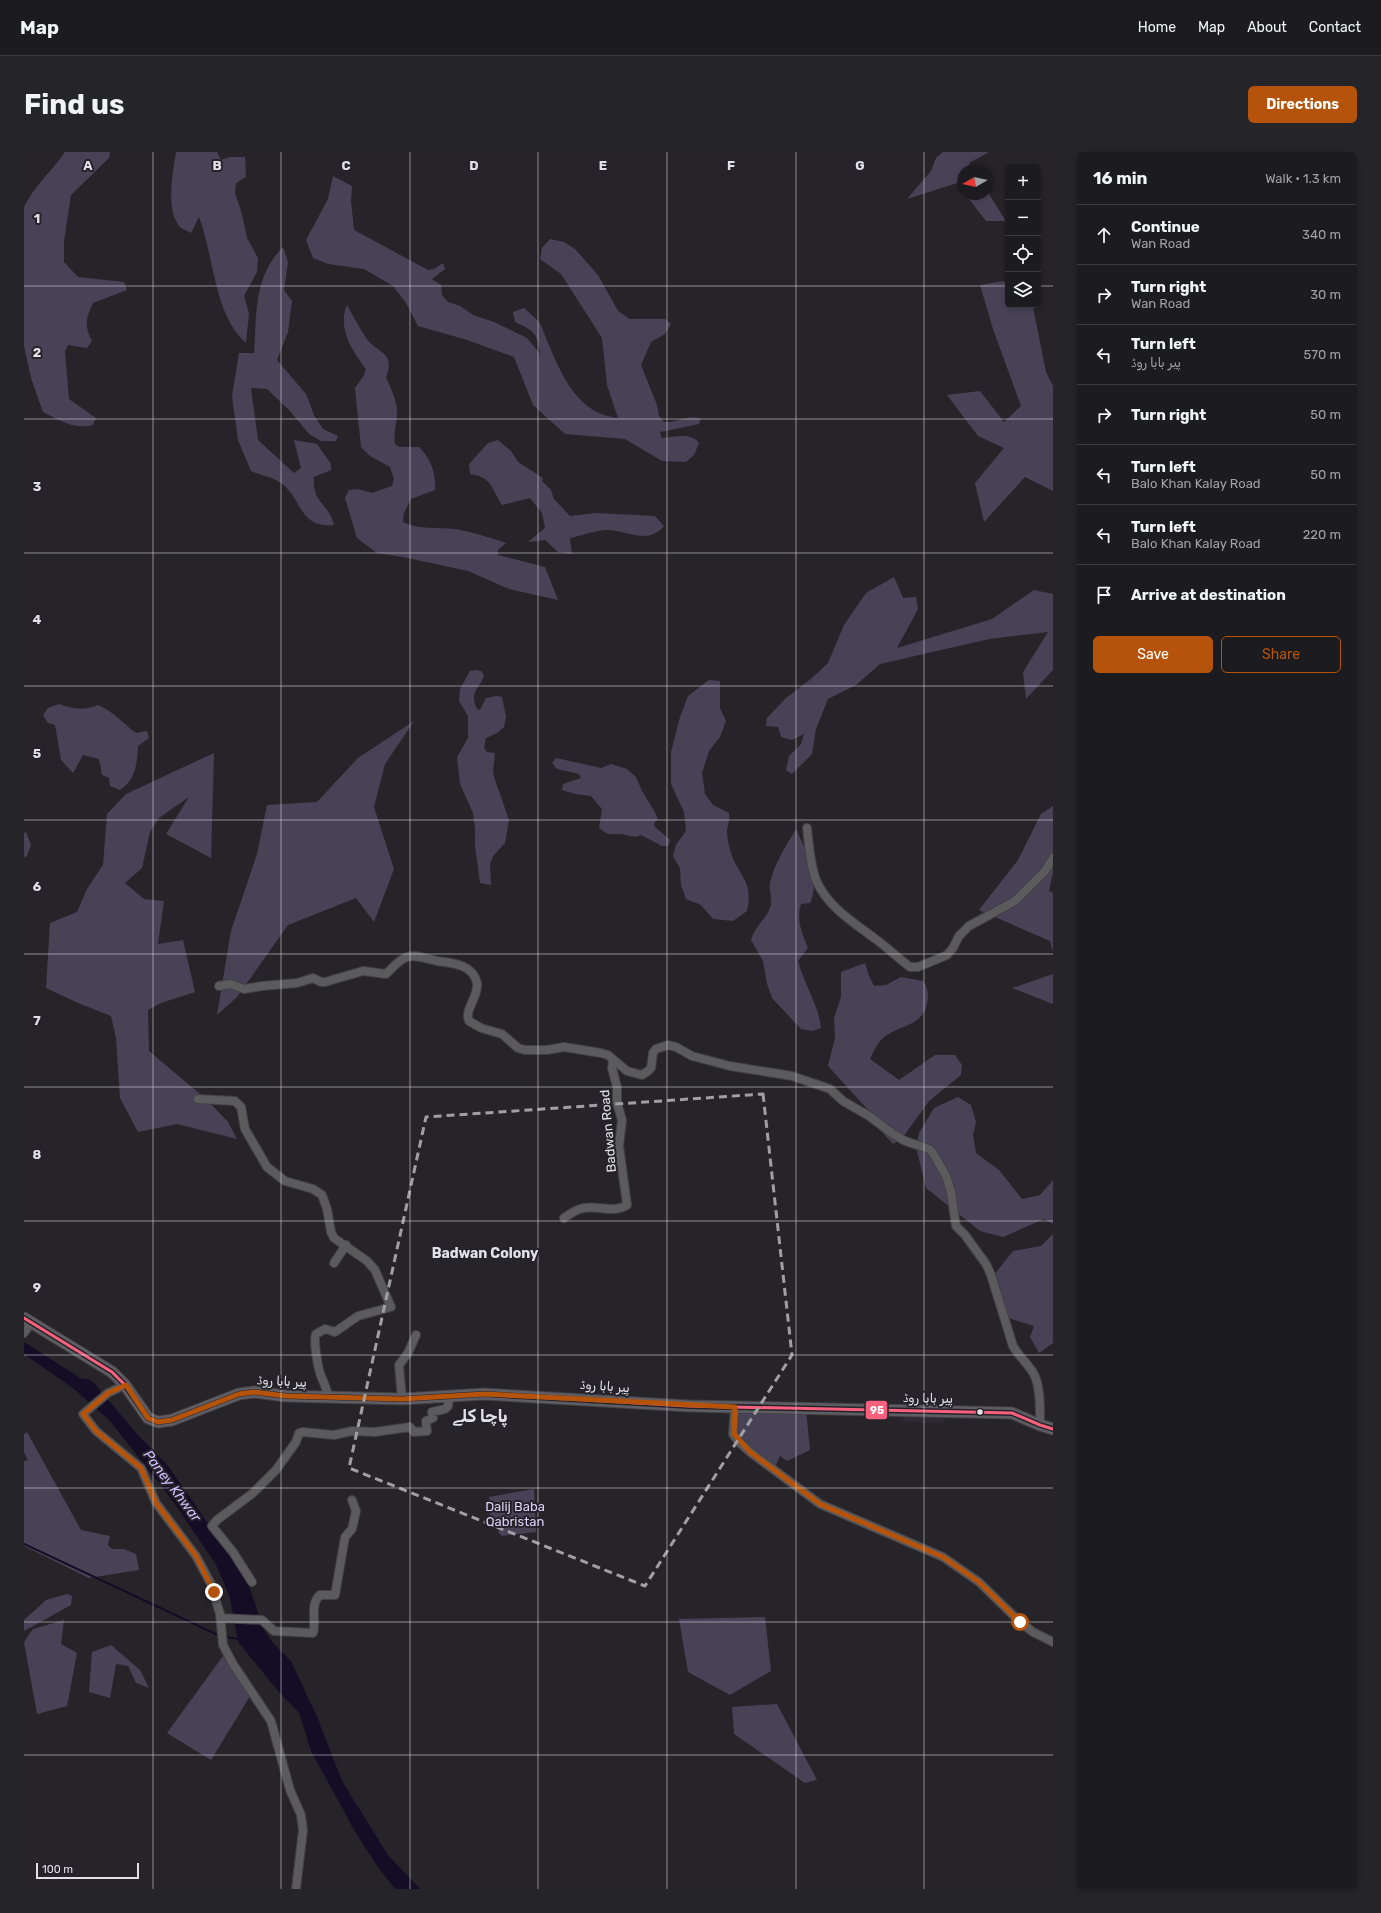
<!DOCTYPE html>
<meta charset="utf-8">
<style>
:root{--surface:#1c1b1f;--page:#252428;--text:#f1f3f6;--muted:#a0a1a4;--line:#3a393d;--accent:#b45309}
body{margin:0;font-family:Rubik,"Noto Naskh Arabic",sans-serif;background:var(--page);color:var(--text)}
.controls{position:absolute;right:12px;top:12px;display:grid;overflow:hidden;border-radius:6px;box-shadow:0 2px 6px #0003}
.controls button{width:36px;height:36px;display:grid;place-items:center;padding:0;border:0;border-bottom:1px solid var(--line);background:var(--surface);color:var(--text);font:20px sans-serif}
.compass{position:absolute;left:933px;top:12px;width:36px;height:36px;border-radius:50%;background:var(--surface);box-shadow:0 2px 6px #0003;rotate:261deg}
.scale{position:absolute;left:12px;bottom:10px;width:103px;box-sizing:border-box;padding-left:4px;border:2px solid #e2e1e6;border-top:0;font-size:11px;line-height:14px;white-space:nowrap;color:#e2e1e6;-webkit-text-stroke:3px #25232a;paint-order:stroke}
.stop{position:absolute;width:12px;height:12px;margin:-9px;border:3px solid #b45309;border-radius:50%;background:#fff}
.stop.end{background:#b45309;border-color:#fff;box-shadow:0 1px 4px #0008}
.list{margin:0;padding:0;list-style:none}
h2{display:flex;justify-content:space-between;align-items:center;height:52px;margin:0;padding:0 16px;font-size:17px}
h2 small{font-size:13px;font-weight:400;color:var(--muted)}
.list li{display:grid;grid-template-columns:26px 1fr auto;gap:12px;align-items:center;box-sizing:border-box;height:60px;padding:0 16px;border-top:1px solid var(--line)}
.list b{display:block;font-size:15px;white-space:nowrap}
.list p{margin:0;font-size:13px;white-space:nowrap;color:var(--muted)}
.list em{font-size:13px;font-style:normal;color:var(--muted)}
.actions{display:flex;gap:8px;padding:12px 16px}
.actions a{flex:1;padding:9px 0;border:1px solid var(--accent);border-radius:6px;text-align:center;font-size:14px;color:var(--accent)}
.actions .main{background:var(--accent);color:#fff}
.icon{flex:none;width:22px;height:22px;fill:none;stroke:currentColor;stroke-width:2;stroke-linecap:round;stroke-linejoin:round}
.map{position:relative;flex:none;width:1029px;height:1737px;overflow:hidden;border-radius:6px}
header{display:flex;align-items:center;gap:24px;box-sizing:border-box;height:56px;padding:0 20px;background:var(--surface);border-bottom:1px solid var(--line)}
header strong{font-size:19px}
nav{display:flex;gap:22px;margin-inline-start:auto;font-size:14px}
.intro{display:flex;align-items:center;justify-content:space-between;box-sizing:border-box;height:96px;padding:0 24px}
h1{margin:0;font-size:28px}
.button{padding:10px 18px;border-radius:6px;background:var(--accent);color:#fff;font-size:14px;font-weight:700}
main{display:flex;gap:24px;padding:0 24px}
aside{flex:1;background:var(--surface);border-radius:6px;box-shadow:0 2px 6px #0003}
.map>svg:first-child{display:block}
.built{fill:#2d2a36}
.green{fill:#484257}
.water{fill:#150c26}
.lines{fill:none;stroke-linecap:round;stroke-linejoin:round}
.stream{stroke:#150c26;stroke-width:2}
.minor-casing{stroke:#414044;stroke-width:10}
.major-casing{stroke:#414044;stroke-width:13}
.minor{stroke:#5b5a5d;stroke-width:8}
.major{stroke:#5f5d64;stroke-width:11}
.bus-1-casing{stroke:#25232a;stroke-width:6}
.bus-1{stroke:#f8607d;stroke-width:3}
.route{stroke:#b45309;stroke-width:5}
.marked{fill:none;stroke:#a09fa4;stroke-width:3;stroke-dasharray:8 5;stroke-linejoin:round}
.grid{fill:none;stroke:#e2e1e6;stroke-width:1;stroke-opacity:0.55}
.bus-dot{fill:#e2e1e6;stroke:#25232a;stroke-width:1.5}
.labels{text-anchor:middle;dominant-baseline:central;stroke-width:4;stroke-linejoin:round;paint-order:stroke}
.street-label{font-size:13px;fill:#e2e1e6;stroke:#25232a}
.park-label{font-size:13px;fill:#dbd2f7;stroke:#25232a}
.neighbourhood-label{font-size:14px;font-weight:bold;fill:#e2e1e6;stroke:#25232a}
.water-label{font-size:14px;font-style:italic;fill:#d1c2ff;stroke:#25232a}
.district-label{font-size:17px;font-weight:bold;fill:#e2e1e6;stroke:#25232a}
.grid-label{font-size:13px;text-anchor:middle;font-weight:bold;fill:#e2e1e6;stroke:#25232a;stroke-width:4;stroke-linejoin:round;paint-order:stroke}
.line-badge{stroke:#25232a;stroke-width:1.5}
.badge-label{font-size:11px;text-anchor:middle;font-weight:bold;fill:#fff}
</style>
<header>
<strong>Map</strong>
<nav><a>Home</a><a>Map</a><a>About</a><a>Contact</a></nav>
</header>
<div class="intro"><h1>Find us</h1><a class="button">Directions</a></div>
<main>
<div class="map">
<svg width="1029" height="1737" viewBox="0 0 1029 1737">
<rect width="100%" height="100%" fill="#262429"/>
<path class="built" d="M880,1263l40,2v6l-41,-1z"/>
<path class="green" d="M41,0h45l-1,6 -38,37 -7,46v21l14,15 46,5 3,8 -34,13c-7,15 -9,23 -1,38l-5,7 -19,-3 -3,7 4,47 27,19 -3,7c-19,5 -34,-5 -50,-13l-12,-34 -7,-32v-139c10,-21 28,-36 41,-55z
M152,0h41l4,8 9,-3h15l1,20 -10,6 -1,10 7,21 5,24 11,20 -1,14 -13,24 5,17 -3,30c-32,-28 -32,-87 -47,-126l-8,16c-3,-2 -9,-4 -11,-6 -15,-17 -7,-55 -4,-75z
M919,0h46l-20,11 4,7h-10v21l-6,-8 -50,16 24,-28 5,-13z
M309,24l19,10 -1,15 3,29 74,40 6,-1 9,-6 2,6 -13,10 9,6 1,10 6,7 12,4 13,9 21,7 33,16 13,16c-2,-21 -7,-24 -25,-32l-2,-10 11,-4c5,5 12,10 16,15 3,6 5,14 8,20 14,33 30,71 70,75l-11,-33 -5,-47 -41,-64 -21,-15 2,-11 8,-9 14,3 11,7 23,26 20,36 12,8h35l6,5 -6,10 -14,8 -10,23 16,40 2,11 5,6c12,1 25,-8 37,-3l-2,5 -39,8 2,6c12,-1 29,-6 37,5l-5,12 -8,7 -24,-1 -37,-22 -60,-5 -32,-29 -19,-48 -50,-18 -46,-13 -12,-23 -13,-17 -29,-17 -36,-5 -15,-6 -7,-18 22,-41z
M963,39l19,30h-20l-21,-27h22z
M259,95l5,15 -4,28 8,11 -4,31 -11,28 29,34 8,21 9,14 15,7 -2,5h-15l-12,-7 -19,-23 -23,-22 -16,-1 7,52 36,33 7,-5 -7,-28 23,4 14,20v6l-17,7c-2,27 15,26 20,48 -36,3 -31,-26 -53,-42 -8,-6 -21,-8 -30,-12l-13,-31 -6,-44 7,-43h15c3,-39 -1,-76 29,-106z
M979,129l5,4v20h23l2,2 13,65 7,14v105l-28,-14 -41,45 -9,-39 29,-35 -26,-12 -31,-41 33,-4 24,31 17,-16 -28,-77 -13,-44z
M323,153c6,11 12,22 19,33 11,16 30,13 20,39 5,12 11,23 11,36 0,11 -4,20 -2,31l4,3h20c12,12 17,26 16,43l-24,9 -7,14 -1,9c15,8 35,5 52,7 17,3 34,8 51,14l-8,7v5l47,12 13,33 -49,-11 -41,-18 -65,-14 -26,-4 -20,-15 -12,-40 4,-8 9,-1 14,4 20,-7 2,-7 -4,-12 -20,-11 -9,-9 -6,-59 8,-11 3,-8c-14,-18 -29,-42 -19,-64z
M474,288l13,11 7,11 25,16 -1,3 9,9 3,9 16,17 26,-3 59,3 9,10c-16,19 -35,5 -55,4 -10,-1 -29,6 -39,8l2,16 -14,-2 -13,-12 -17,2 17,-14 -3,-15 -12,-15 -28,7c-11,-17 -10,-28 -32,-31l-1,-10 19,-21z
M870,425l9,21 13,-1 2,12 -21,39 95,-29 42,-29 19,4v76l-27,29 -3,-27 25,-40 -59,7 -109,25 -24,21 -28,14 -12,30 -4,25 -20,20 -6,-4 3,-14 12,-12 3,-10 -12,6 -11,-3 -3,-10 -12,-1 1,-8 19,-20 26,-20 16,-15 16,-38 22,-32z
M451,518l6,1 3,5c-6,15 -15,16 -7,33l3,1 6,-12 10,-2 6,1 4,20 -2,10 -7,6 -11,5 -2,10 3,4 8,1 -2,18 1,6 15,43 -4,23 -12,13 -3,8 1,21 -11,-2 -5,-37v-17l-2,-16 -13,-29 -3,-27 11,-19v-22l-9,-15 1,-12 10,-18z
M685,528l11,1v27l6,13 -6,16 -11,14 -7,22 3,21 8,11 16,8c1,7 -1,11 -2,18 0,6 2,16 4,22 8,24 23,28 16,58l-14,10 -20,-2 -12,-14 -15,-6 -5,-14 -1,-17 -7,-12 3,-11 10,-14 -2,-19 -13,-28v-32l9,-35 8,-21z
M35,552c15,5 24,7 39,1 18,8 23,17 38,28l11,-2 2,7 -11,8c-1,18 -2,33 -18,44l-10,-4 -1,-8 -7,-3 -3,-16 -16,-4 -10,18 -12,-13 -6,-35 -7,-2 -5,-8 5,-7z
M390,569l-29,43 -11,43 20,62 -20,53 -18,-24 -68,27 -51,72 -20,18 14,-84 26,-77 10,-49 50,-3 41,-44z
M190,601l-3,105 -45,-24 23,-37 -30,21 -9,14 -8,36 -17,15 19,16 20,2 -6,43 25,-4 12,52 -34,11 -13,7 1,41 57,48 22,23 9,17 -60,-15 -39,8 -18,-34 -4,-60 -5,-22 -33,-13 -32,-15 4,-65 27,-11 10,-23 16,-24 4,-51 19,-20z
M532,606l45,10 10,-4 16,5 9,8 6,14 14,23 2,6 -3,1 -1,5 16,14 -2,6h-6l-21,-11c-8,4 -13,-1 -21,-1 -12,0 -11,2 -21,-6l3,-19 -11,-13 -16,-2 -13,-4 1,-6 18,-6 -2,-4 -22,-5 -5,-6z
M1029,654v66l-4,19 4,2v59l-3,-11 -71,-31 39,-50 23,-46z
M772,677c10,22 25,51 14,74l-9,1c-5,16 1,29 7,44l-10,13c6,23 21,45 23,67l-9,3 -11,-2 -29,-31 -5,-14 -4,-23 -12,-21c5,-16 15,-19 20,-35 1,-7 -2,-15 -1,-22 4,-19 16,-37 26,-54z
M2,680l5,13 -4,11 -3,1v-24z
M841,811l4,13 5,10 12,-1 15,-8 22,4c5,7 6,14 4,23 -5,24 -32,21 -46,36 -5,5 -8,13 -11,19l29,21 36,-25h20l7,10 -1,10 -32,26 -26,36 -10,7 -12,-13 -12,-20 -41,-45 7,-28 -1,-20 7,-21v-25z
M1029,822v30l-41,-16z
M934,945l13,8 5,17 -3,13 3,18 23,17 23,29 18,-4 13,-15v44l-9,-5 -41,18 -23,-6 -54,-43 -10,-41 3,-14 15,-25z
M1029,1082v109l-14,10 -9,-16 4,-11 -26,-8 -14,-43 19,-24 28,-5z
M711,1255l71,2 4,41 -23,11 -7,-5 -5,11 -37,-26 -4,-23z
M3,1280l54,98 29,6 -2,9 4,4h12l12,5 3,16 -50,8 -65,-32v-85l4,-1 -4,-8v-18z
M510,1337l2,43 -34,4 -3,-3 -2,-8 -7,-9 -1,-19z
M43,1442l5,2 -1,9 -47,26v-11l22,-20z
M741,1465l6,54 -41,24 -42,-23 -9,-53z
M40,1468l-3,24 16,9 -10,53 -30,8 -13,-72 9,-13z
M87,1493l29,25 9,18 -13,-5 -8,-17 -12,-2 -6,34 -21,-6 3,-40z
M199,1504l29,37 -41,67 -44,-27z
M753,1552l40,76 -12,3 -71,-49 -2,-27z"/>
<path class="water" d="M0,1190l58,37h6l5,3 45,53 30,31 64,92 17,28 15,44 9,13 18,18 27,58 24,62 46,74 32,34h-25l-20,-26 -22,-35 -42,-77 -12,-38 -20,-21 -41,-50 -8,-44 -8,-20 -7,-15 -43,-63 -62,-79 -36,-32 -50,-35z"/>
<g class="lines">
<path class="stream" d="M0,1392l196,92
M201,1485l15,2"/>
<defs>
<path id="minor" d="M783,676c2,17 3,36 9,52 11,26 37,42 58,58 13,9 24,20 36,29h8l29,-12 6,-7 6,-12 10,-10 46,-25 30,-30 8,-13
M195,834l11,-2 14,5 18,-3 35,-3 16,-5 8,4h4l38,-11 23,3c7,-6 12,-14 21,-17 10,-3 20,2 30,4 15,2 36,3 40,22 2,14 -13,26 -8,38l12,7 21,6 16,14 7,2h22l17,-3 37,6 7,2 19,16 15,4 6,-4 3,-3 2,-15 3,-4 12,-4 8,2 16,9 38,10 62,10 38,13 13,12 26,15 24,18 12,7 24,8 4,4 13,23 5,16 5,34 9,9 21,29 5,11 22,71c5,9 13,16 19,25 9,12 8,40 8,54
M174,947l37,2 6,6 4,22 22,38 18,14 28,8 9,6 5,14 4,23 3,6 33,23 8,9 16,37 -33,9 -23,16 -10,-3 -9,5c-3,7 2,34 5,42 3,7 6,13 7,21
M540,1066c6,-4 12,-9 20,-10 15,-3 29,6 43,-3l-8,-59 3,-26 -5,-17v-16l-5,-19 1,-7
M310,1111l12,-18
M0,1181l8,-11
M101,1233l-17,8 -25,21 13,17 45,37 15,35 40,53 15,28 9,30 3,31 10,19 38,57 19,69 11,25 2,15 -7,59
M378,1247l-3,-34 9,-12 8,-18
M711,1255l-2,27 5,7 12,11 70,52 123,53 36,25 41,40 13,10 20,10
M228,1430l-19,-30 -21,-26 5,-6 36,-27 23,-23 20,-28 3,-9 4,-1 31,3 18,-4 23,1 35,-5 4,5 13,-1 -1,-10 7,-3 -1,-6 13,-3 3,-3 1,-10
M196,1466l42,2 12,11 39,2c4,-12 -4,-28 7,-38h15l10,-58 7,-8 4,-18 -4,-11"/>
<path id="major" d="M0,1166l88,54 13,13 23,33 10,4 14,-2 67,-26 15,-2 32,4 116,3 82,-5 205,12 323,7 28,12 13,4"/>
</defs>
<use href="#minor" class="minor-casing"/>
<use href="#major" class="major-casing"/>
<use href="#minor" class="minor"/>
<use href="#major" class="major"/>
<defs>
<path id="bus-1" d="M0,1166l88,54 13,13 23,33 10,4 14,-2 67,-26 15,-2 32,4 116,3 82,-5 205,12 323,7 28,12 13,4"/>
</defs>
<use href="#bus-1" class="bus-1-casing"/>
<use href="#bus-1" class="bus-1"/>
</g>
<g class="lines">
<path class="route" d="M190,1440l-18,-36 -40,-53 -15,-35 -45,-37 -13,-17 25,-21 18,-8 22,33 10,4 14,-2 67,-26 15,-2 32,4 116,3 82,-5 251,13 -1,27 16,18 70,52 123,53 36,25 41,40"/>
</g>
<path class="marked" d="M739,942l29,261 -147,231 -296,-118 77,-351z"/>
<path class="grid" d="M129,0v1737M257,0v1737M386,0v1737M514,0v1737M643,0v1737M772,0v1737M900,0v1737M0,134h984M1014,134h15M0,267h1029M0,401h1029M0,534h1029M0,668h1029M0,802h1029M0,935h1029M0,1069h1029M0,1203h1029M0,1336h1029M0,1470h1029M0,1603h1029"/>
<circle class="bus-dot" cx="956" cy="1260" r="3.5"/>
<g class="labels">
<g class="street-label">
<text transform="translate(584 979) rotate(-95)">Badwan Road</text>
<text transform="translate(258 1229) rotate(3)">پیر بابا روڈ</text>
<text transform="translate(581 1234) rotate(4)">پیر بابا روڈ</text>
<text transform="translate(904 1246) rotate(1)">پیر بابا روڈ</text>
</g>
<g class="park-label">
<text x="491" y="1354">Dalij Baba<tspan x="491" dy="15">Qabristan</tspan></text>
</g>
<g class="neighbourhood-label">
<text x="461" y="1101">Badwan Colony</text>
</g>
<g class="water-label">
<text transform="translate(148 1334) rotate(53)">Paney Khwar</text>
</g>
<g class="district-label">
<text x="456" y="1264">پاچا کلے</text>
</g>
</g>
<g class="grid-label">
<text x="64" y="18">A</text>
<text x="193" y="18">B</text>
<text x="322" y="18">C</text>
<text x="450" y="18">D</text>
<text x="579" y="18">E</text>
<text x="707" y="18">F</text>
<text x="836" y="18">G</text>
<text x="13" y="71">1</text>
<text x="13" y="205">2</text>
<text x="13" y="339">3</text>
<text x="13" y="472">4</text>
<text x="13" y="606">5</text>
<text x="13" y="739">6</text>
<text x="13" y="873">7</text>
<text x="13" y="1007">8</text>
<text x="13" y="1140">9</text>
</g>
<rect class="line-badge" x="841" y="1248" width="23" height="20" rx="4" fill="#f8607d"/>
<g class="badge-label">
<text x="853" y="1262">95</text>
</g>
</svg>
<div class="controls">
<button>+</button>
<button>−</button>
<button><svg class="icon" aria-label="locate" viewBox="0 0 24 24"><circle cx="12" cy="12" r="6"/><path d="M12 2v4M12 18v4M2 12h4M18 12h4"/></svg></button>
<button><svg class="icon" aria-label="layers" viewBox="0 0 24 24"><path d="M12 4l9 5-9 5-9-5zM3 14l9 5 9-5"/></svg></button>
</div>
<svg class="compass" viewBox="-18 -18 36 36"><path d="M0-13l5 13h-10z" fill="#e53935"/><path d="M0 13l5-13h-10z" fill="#a0a1a4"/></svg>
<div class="scale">100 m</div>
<div class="stop" style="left:996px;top:1470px"></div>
<div class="stop end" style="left:190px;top:1440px"></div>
</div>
<aside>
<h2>16 min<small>Walk · 1.3 km</small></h2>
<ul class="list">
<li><svg class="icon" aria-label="ahead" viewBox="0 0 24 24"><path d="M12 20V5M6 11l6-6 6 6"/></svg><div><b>Continue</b><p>Wan Road</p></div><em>340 m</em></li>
<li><svg class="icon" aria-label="right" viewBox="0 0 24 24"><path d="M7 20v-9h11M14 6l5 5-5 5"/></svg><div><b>Turn right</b><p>Wan Road</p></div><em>30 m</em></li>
<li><svg class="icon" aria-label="left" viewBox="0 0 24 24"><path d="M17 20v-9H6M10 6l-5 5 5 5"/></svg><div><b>Turn left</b><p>پیر بابا روڈ</p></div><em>570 m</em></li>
<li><svg class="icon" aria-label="right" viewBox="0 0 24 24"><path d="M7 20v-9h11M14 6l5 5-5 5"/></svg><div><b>Turn right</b></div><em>50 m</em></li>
<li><svg class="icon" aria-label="left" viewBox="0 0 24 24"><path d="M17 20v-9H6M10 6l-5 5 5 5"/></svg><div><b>Turn left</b><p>Balo Khan Kalay Road</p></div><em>50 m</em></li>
<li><svg class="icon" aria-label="left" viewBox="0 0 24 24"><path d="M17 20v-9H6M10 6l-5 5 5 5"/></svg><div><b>Turn left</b><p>Balo Khan Kalay Road</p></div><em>220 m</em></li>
<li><svg class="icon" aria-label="arrive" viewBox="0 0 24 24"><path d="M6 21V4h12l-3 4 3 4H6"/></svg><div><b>Arrive at destination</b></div></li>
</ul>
<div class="actions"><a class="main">Save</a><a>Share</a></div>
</aside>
</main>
